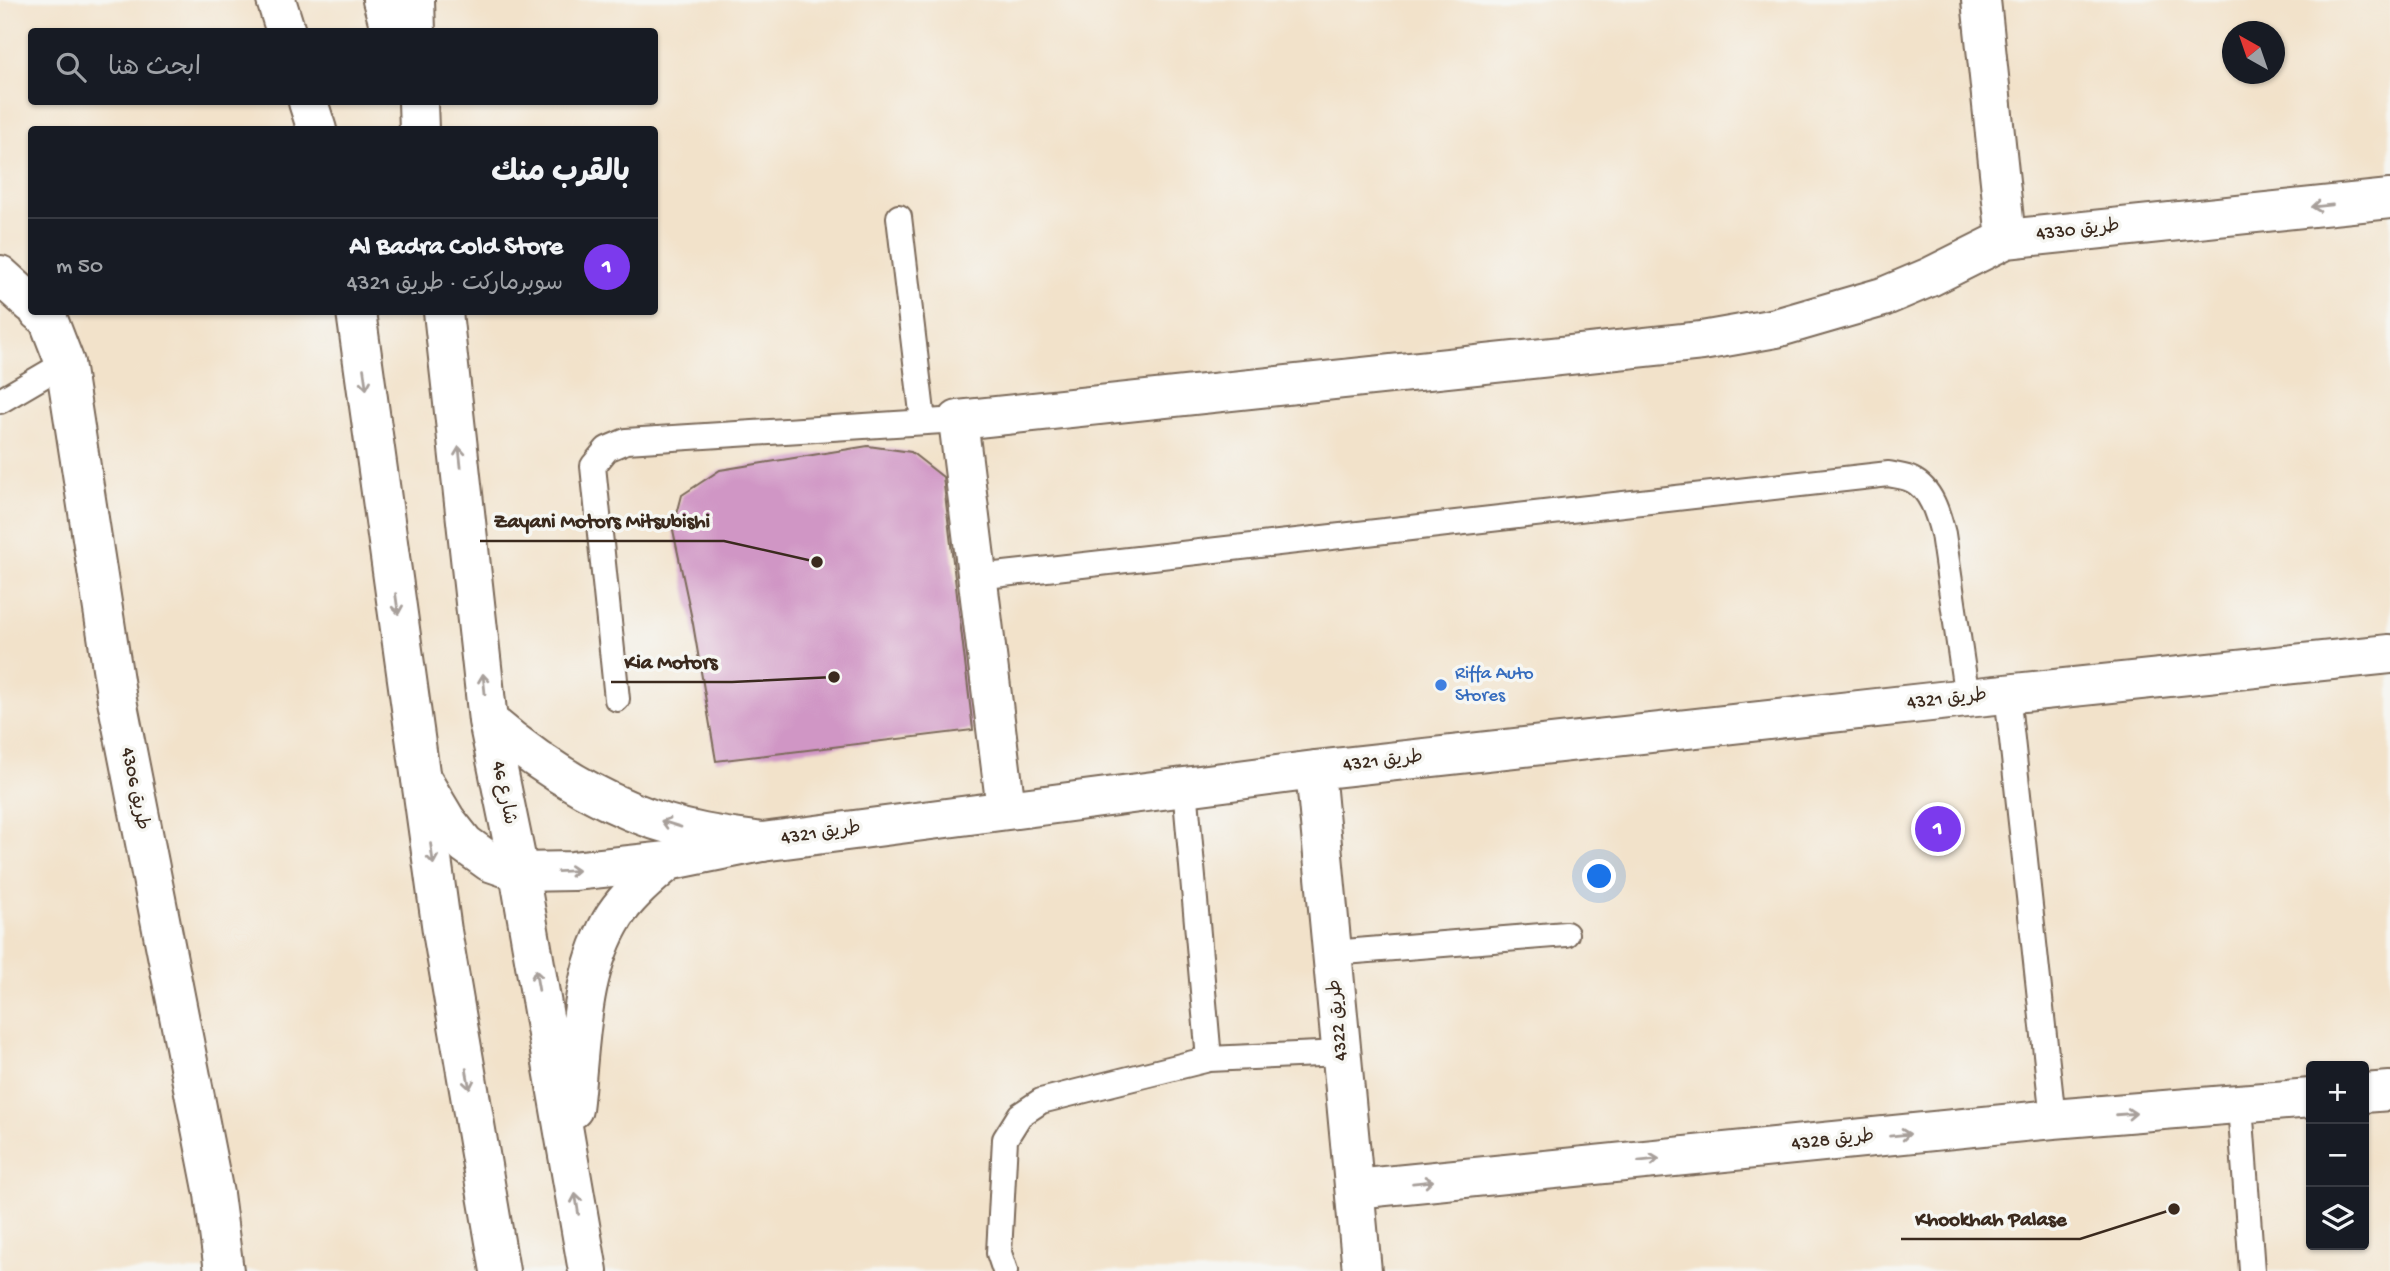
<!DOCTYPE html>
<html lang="ar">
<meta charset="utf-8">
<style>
:root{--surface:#171b24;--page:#20242c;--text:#f1f3f6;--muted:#9ea1a6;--line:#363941;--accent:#7c3aed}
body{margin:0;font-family:"Gochi Hand","Playpen Sans Arabic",sans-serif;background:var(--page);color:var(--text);direction:rtl}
.controls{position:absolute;right:21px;bottom:21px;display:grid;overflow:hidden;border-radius:7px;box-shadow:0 2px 5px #0004}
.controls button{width:63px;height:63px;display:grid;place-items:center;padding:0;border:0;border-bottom:2px solid var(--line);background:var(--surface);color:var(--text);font:35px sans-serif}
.compass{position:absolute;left:2222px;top:21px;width:63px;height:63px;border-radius:50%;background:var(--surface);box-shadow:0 2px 5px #0004;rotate:320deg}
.you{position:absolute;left:1600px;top:877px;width:24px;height:24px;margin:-18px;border:5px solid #fff;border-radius:50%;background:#1a73e8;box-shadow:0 0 0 10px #1a73e833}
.badge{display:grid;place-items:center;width:46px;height:46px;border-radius:50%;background:var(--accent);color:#fff;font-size:23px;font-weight:700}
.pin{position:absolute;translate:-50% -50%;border:4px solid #fff;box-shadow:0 2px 7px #0006}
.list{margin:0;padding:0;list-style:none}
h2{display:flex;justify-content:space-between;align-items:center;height:91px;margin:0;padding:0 28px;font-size:30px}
h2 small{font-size:23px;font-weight:400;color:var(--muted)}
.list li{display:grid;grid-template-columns:46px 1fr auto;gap:21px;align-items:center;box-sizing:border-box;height:98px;padding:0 28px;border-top:2px solid var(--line)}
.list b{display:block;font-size:26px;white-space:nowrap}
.list p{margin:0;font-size:23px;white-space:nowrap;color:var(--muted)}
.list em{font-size:23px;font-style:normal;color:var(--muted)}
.icon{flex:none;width:38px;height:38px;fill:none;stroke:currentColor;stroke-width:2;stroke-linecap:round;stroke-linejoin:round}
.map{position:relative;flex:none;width:2390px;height:1271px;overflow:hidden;direction:ltr}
.search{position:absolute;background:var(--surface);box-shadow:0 2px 5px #0004;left:28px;top:28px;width:630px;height:77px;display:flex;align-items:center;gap:18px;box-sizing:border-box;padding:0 24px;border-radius:7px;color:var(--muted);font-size:26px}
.panel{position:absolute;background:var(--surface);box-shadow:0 2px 5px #0004;left:28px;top:126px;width:630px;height:189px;border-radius:7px;direction:rtl}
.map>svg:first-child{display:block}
.building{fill:#d096c5}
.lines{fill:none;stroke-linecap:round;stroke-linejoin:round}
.service-casing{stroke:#7b6a5a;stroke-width:28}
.minor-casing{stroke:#7b6a5a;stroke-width:42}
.secondary-casing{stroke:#7b6a5a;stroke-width:42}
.primary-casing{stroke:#7b6a5a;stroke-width:42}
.service{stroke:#fff;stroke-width:24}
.minor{stroke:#fff;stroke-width:38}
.secondary{stroke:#fff;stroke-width:38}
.primary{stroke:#fff;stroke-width:38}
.oneway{stroke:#a79f9a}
.shop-dot{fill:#3f7fe0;stroke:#f6f6f2;stroke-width:2.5}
.labels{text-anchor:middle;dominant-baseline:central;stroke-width:7;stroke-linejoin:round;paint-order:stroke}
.street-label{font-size:19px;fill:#3b2a1e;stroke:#f6f6f2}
.shop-label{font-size:19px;fill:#366cbe;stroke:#f6f6f2;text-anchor:start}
.leader{fill:none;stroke:#3b2a1e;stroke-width:2.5}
.callout-dot{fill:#3b2a1e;stroke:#f6f6f2;stroke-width:2.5}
.callout-label{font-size:21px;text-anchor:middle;font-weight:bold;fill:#3b2a1e;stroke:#f6f6f2;stroke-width:7;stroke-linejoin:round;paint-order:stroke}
</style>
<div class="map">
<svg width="2390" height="1271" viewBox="0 0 2390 1271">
<rect width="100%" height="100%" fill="#f6f6f2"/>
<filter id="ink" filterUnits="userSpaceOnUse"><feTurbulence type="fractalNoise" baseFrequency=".0143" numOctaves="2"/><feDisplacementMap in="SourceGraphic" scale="14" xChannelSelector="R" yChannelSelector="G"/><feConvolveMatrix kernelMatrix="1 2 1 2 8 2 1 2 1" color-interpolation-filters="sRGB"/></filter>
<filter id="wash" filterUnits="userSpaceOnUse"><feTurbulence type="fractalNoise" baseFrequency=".00686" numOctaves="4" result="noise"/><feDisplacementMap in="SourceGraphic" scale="28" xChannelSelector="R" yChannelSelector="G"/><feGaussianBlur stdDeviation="1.57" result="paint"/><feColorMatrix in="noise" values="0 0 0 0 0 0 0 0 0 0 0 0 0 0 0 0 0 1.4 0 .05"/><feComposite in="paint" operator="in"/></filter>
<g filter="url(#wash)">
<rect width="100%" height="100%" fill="#f2e2ca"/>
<g id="blocks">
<path class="building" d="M868,446l43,6 32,25 30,253 -257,31 -23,-137 -20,-94 9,-35 38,-25z"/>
</g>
</g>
<g filter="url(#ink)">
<use href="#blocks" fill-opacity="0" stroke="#7b6a5a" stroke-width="2"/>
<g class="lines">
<defs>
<path id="service" d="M899,217l24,204
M0,401l65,-38
M977,577l912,-103c7,2 16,2 23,6 19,9 26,34 31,54l24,164
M2007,693l46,426
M617,699l-24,-233 14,-17 19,-8 332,-21
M1332,953l234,-19
M1209,1059l133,-6
M2240,1105l12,166
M1005,1271l-6,-18 6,-114 15,-24 21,-14 168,-42 -24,-272"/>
<path id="minor" d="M1981,0l25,239
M0,275l32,29
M39,312l9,7 17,44 52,337 97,494 10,77
M1315,770l47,501
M421,778l25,42 19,24 25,18 29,10 54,-1 95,-10 94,-19 553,-72 652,-72 423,-44
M1006,809l-48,-389 744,-79 74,-13 107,-31 47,-20 76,-38 384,-40
M2364,1093l26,-2
M1355,1189l698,-70 258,-21"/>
<path id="secondary" d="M382,0l9,32
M356,312l86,619 58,340
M443,312l45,409 31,151 69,399
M488,721c62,53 134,96 215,112 19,4 39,6 59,9
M573,1109c8,-65 6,-137 42,-194 14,-21 34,-37 53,-54"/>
<path id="primary" d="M276,0l10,32
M415,0l1,32
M308,102l9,28
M418,102l1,28"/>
</defs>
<use href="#service" class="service-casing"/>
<use href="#minor" class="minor-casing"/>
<use href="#secondary" class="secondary-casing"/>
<use href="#primary" class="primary-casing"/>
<use href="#service" class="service"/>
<use href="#minor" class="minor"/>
<use href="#secondary" class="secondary"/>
<use href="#primary" class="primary"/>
</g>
<defs><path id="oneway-shaft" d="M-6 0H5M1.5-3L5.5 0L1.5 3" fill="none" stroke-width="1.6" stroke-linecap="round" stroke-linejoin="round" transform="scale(1.75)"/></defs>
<g class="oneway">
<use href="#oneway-shaft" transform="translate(2322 206) rotate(174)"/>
<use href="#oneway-shaft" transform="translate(365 379) rotate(82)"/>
<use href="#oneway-shaft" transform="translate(460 457) rotate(-96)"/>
<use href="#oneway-shaft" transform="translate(397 604) rotate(82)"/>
<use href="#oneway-shaft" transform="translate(484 684) rotate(-96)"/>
<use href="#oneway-shaft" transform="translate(671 824) rotate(-163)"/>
<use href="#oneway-shaft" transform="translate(432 854) rotate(82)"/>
<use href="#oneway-shaft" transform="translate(568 871) rotate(-3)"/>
<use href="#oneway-shaft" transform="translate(537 980) rotate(-100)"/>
<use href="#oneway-shaft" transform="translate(468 1079) rotate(80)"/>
<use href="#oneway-shaft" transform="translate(2126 1114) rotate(-4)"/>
<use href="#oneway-shaft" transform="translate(1900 1135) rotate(-6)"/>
<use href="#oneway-shaft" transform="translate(1649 1160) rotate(-6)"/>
<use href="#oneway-shaft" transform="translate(1423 1182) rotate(-6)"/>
<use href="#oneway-shaft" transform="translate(577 1204) rotate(-99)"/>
</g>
</g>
<circle class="shop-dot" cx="1441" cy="685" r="7"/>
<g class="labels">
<g class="street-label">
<text transform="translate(2078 231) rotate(-6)">طريق 4330</text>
<text transform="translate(1947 700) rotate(-6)">طريق 4321</text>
<text transform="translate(1383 762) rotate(-6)">طريق 4321</text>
<text transform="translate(134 789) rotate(79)">طريق 4306</text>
<text transform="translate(503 793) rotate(79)">شارع 46</text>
<text transform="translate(821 834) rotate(-8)">طريق 4321</text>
<text transform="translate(1339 1020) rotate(-95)">طريق 4322</text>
<text transform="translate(1833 1141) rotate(-6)">طريق 4328</text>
</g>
<g class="shop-label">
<text x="1455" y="674">Riffa Auto<tspan x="1455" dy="22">Stores</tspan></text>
</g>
</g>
<path class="leader" d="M817 562L724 541H480M834 677L732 682H611M2174 1209L2080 1239H1901"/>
<g class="callout-dot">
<circle cx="817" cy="562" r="7"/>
<circle cx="834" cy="677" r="7"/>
<circle cx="2174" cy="1209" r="7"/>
</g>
<g class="callout-label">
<text x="602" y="527">Zayani Motors Mitsubishi</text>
<text x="671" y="668">Kia Motors</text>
<text x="1991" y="1225">Khookhah Palase</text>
</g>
</svg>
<div class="controls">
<button>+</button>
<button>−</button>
<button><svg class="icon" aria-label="layers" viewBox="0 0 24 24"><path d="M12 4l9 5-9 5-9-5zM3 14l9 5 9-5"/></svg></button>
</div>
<svg class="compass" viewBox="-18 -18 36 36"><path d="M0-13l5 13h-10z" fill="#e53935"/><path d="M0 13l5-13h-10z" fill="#9ea1a6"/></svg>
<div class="you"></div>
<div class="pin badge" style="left:1938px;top:829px">1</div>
<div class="search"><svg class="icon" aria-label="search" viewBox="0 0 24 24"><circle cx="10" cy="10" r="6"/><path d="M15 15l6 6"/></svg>ابحث هنا</div>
<section class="panel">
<h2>بالقرب منك<small></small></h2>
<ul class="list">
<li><span class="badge">1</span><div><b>Al Badra Cold Store</b><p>سوبرماركت · طريق 4321</p></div><em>50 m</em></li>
</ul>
</section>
</div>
